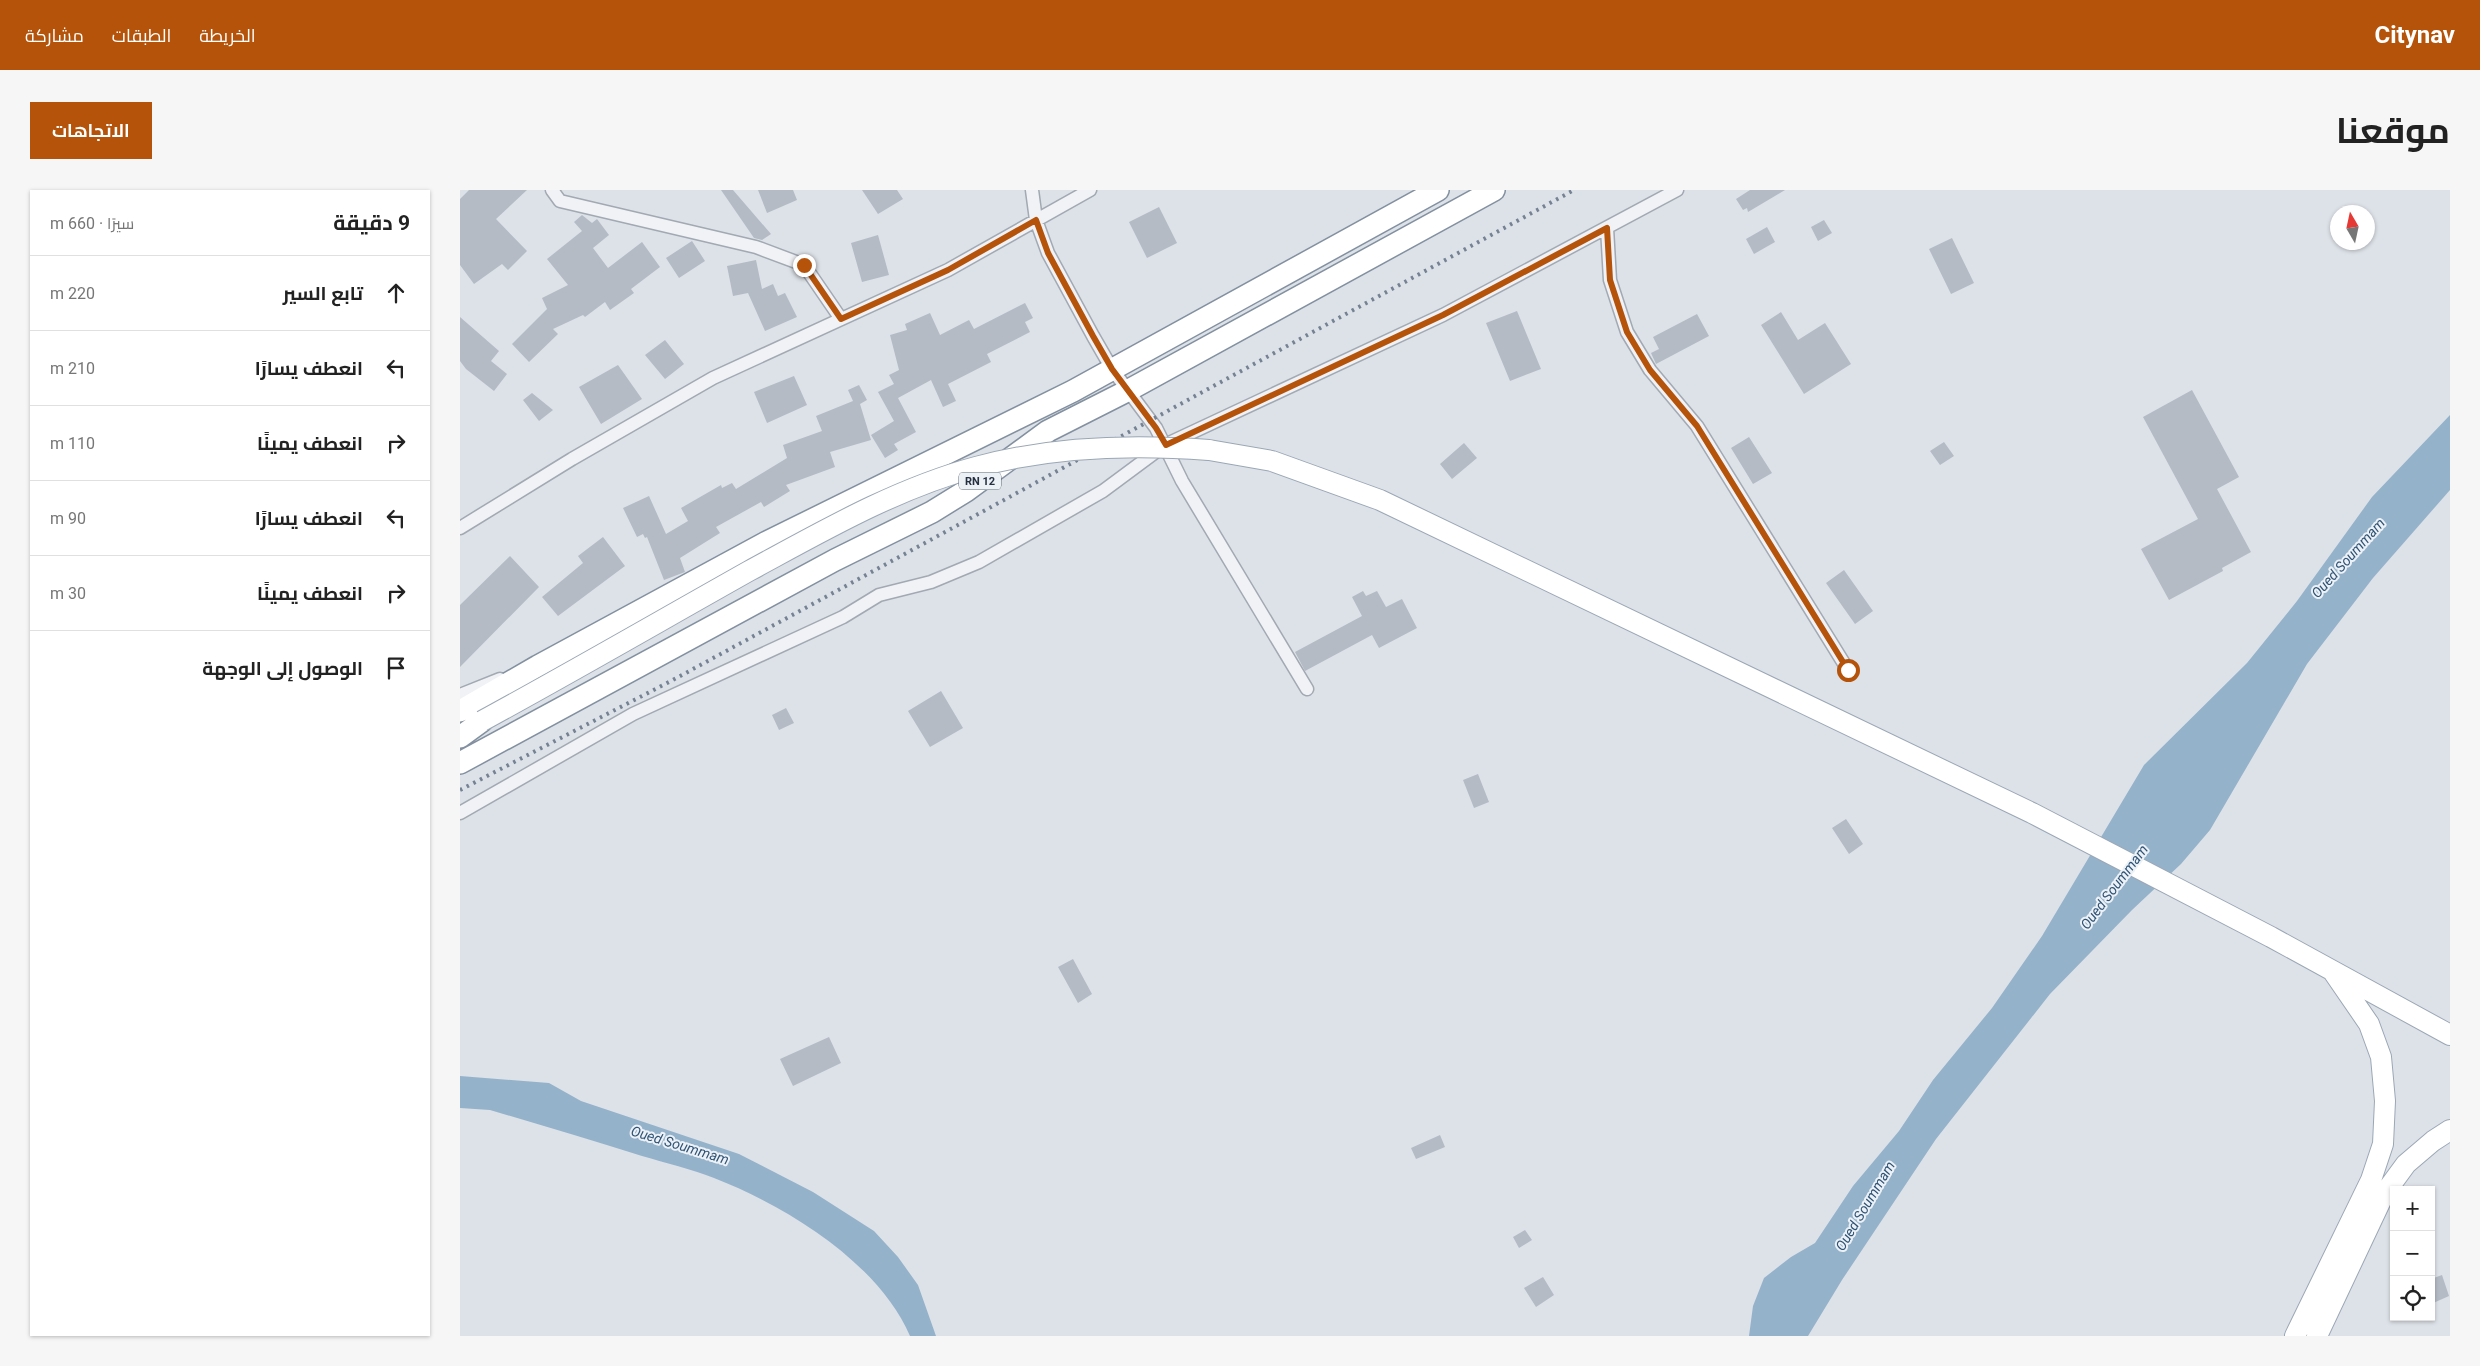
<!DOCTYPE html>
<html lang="ar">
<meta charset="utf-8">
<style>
:root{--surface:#fff;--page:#f6f6f6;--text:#222;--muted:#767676;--line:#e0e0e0;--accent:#b45309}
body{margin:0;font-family:Roboto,Cairo,sans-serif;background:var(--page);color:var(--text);direction:rtl}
.controls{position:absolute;right:15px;bottom:15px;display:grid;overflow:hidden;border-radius:0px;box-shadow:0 1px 4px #0004}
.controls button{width:45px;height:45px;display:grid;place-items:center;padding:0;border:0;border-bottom:1px solid var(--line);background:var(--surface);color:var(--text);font:25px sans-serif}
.compass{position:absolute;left:1870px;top:15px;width:45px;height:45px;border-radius:50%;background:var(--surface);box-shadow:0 1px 4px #0004;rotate:351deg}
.stop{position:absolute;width:15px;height:15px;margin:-11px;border:4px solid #b45309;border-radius:50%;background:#fff}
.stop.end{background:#b45309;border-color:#fff;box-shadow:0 1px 5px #0008}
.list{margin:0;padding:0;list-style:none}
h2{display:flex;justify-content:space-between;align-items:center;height:65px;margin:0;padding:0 20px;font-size:21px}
h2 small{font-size:16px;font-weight:400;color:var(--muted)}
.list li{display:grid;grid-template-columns:32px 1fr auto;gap:15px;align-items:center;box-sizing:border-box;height:75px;padding:0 20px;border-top:1px solid var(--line)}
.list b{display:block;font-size:19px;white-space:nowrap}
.list em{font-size:16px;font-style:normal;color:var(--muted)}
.icon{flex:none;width:28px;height:28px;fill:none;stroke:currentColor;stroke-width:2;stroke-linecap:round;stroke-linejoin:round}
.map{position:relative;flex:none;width:1990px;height:1146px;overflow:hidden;direction:ltr;border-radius:0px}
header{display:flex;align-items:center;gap:30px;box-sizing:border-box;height:70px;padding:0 25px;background:var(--accent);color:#fff}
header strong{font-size:24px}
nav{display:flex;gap:28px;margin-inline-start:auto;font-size:18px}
.intro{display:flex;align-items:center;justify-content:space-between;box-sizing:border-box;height:120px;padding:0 30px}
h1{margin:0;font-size:35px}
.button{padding:12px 22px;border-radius:0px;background:var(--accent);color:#fff;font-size:18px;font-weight:700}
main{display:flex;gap:30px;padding:0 30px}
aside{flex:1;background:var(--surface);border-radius:0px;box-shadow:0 1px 4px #0004}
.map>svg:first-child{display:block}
.water{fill:#95b2cb}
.building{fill:#b4bbc5}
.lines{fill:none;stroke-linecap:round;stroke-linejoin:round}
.minor-casing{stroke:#a2a9b2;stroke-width:15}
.primary-casing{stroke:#9ba7b5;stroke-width:22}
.trunk-casing{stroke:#8390a0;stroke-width:24}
.minor{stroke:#f0f2f6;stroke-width:12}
.primary{stroke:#fff;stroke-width:20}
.trunk{stroke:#fff;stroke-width:21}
.rail{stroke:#758293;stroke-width:4;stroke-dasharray:2.5 5;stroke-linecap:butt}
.primary-bridge-casing{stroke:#9ba7b5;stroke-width:22;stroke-linecap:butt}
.primary-bridge{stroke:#fff;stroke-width:20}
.route{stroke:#b45309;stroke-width:6}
.labels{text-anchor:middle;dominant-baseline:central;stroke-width:4;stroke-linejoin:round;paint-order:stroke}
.shield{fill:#ecf1f6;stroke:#616a77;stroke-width:1}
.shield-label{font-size:11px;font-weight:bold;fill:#253040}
.water-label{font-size:14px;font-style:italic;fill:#2d5276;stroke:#ecf1f6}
</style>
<header>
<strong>Citynav</strong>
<nav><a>الخريطة</a><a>الطبقات</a><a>مشاركة</a></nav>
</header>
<div class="intro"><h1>موقعنا</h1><a class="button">الاتجاهات</a></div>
<main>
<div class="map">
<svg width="1990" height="1146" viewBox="0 0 1990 1146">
<rect width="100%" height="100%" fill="#dde2e8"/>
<path class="water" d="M1990,225v75l-77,88 -66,86 -97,166 -29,34 -49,46 -82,84 -114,145 -94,141 -34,56h-59l4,-30 11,-28 27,-21 24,-14 38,-57 46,-55 34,-51 59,-72 50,-72 102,-171 103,-102 50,-62 75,-104z
M0,886l89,7 32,18 158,53 74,38 61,39 24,26 20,28 18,51h-26c-32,-74 -124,-130 -196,-158 -23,-9 -48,-15 -72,-22 -51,-16 -101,-31 -152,-46l-30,-2z"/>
<path class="building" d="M9,0h58l-31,29 31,32 -19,19 -6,-6 -28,20 -14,-19v-66z
M261,0h12l38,44 -9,6 -8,-2z
M298,0h35l4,10 -30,13z
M402,0h35l6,9 -25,15z
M1290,0h35l-37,22 -1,-4 -4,2 -7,-11z
M699,17l18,36 -30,15 -18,-36z
M122,25l10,8 5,-4 12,16 -16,13 15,20 34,-26 18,25 -29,22 3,4 -24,17 -5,-8 -20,15 -2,-2 -30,14 5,5 -29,28 -17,-18 35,-35 -5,-11 26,-13 -21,-26 35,-28 -8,-9z
M1364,30l8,13 -14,8 -7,-14z
M1307,37l8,15 -21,12 -8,-15z
M418,45l11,40 -27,7 -11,-39z
M1492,48l22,45 -23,11 -22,-45z
M232,51l13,20 -26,17 -13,-20z
M296,70l6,29 11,-5 5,12 7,-3 12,24 -32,14 -17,-38 -15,3 -6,-30z
M565,113l8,15 -8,4 5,10 -43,22 4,8 -43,22 8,17 -13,6 -12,-27 -33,18 18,34 -22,12 4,6 -13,8 -14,-23 23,-14 -16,-29 16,-8 -5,-9 10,-5 -9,-35 17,-5 -2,-6 25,-11 10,22 29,-15 5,9z
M1057,121l24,58 -31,12 -24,-58z
M1321,122l17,28 27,-17 26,41 -47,30 -43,-69z
M1237,124l12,22 -53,28 -5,-11 8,-4 -6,-12z
M0,127l39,34 -8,10 16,13 -13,17 -28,-22 -6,-8z
M205,150l19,24 -19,15 -20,-24z
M158,175l24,34 -41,25 -22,-37z
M334,186l13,29 -40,18 -13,-31z
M399,195l8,15 -7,4 11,36 -41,12 5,15 -49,18 4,6 -26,16 -3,-5 -45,25 4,6 -40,25 5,14 -21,8 -17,-43 -2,1 -2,-4 -6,3 -14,-29 26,-12 17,38 22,-13 -7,-13 40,-23 1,3 10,-5 4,6 51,-31 -4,-13 39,-14 -6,-15 37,-15 -5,-11z
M1732,200l47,87 -22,12 34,63 -29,16 1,3 -54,29 -28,-51 57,-30 -55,-102z
M72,203l21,17 -14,11 -16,-21z
M1289,247l23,36 -19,11 -22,-36z
M1484,252l10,14 -14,9 -10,-14z
M1004,253l13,15 -25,21 -12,-15z
M143,347l22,29 -67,50 -16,-19 41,-34 -5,-7z
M50,366l29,31 -79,80v-62z
M1384,380l29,41 -18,13 -29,-41z
M903,401l3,5 11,-5 9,16 16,-8 15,29 -38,20 -7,-13 -67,36 -10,-19 67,-36 -10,-19z
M481,501l22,37 -33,19 -22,-36z
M326,518l8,15 -15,7 -7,-15z
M1018,584l11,28 -15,6 -11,-28z
M1386,629l17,25 -14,10 -17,-26z
M613,769l19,35 -14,9 -20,-36z
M369,847l12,26 -48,23 -13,-27z
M980,945l5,12 -29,12 -5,-11z
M1065,1040l7,10 -13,8 -6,-11z
M1982,1085l7,21 -18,8v-25z
M1083,1087l11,18 -18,12 -12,-19z"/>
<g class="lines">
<defs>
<path id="minor" d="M92,0l8,11 196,46 48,18 37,54
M572,0l4,30 12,33 45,83 19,33 44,59 26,53 125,208
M1147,38l3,52 17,52 23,38 47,56 151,244
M0,338l112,-69 141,-81 235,-108 142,-80
M0,505l40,-16
M0,623l173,-99 210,-97 36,-22 52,-13 48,-20 124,-71 62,-46 278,-130 234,-125"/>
<path id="primary" d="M749,260l63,11 108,39 652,313 239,124 179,98
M1835,1146l76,-156 12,-36 2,-43 -4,-44 -12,-33 -35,-51
M1857,1146l67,-142 22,-30 27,-23 17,-11"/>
<path id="trunk" d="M0,521l78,-45 227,-123 308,-152 365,-201
M0,547l22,-16
M0,573l375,-203 97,-48 34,-21 82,-60 81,-41 365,-200"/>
</defs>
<use href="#minor" class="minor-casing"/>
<use href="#primary" class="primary-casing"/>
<use href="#trunk" class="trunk-casing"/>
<use href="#minor" class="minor"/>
<use href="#primary" class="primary"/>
<use href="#trunk" class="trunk"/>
<path class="rail" d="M0,600l211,-109 903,-491"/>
<defs>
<path id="primary-bridge" d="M22,531c90,-49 178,-100 267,-150 74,-40 146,-82 227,-104 77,-21 155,-23 233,-17"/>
</defs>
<use href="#primary-bridge" class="primary-bridge-casing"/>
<use href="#primary-bridge" class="primary-bridge"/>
</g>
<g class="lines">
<path class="route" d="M344,75l37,54 107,-49 88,-50 12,33 45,83 19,33 44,59 10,17 277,-130 164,-87 3,52 17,52 23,38 47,56 151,244"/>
</g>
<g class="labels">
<rect class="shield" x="499" y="282.5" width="42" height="17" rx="4"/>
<g class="shield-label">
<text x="520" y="291">RN 12</text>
</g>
<g class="water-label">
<text transform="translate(1888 368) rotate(-48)">Oued Soummam</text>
<text transform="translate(1654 697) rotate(-53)">Oued Soummam</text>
<text transform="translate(220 955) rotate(17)">Oued Soummam</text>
<text transform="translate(1405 1016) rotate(-59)">Oued Soummam</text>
</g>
</g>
</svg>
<div class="controls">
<button>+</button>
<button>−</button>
<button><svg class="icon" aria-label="locate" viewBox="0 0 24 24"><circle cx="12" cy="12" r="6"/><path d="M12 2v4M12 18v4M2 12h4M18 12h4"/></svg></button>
</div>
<svg class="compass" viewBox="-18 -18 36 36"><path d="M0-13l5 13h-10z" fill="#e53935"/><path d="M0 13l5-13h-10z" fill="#767676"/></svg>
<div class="stop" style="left:1388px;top:480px"></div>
<div class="stop end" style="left:344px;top:75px"></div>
</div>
<aside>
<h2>9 دقيقة<small>سيرًا · 660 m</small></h2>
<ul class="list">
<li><svg class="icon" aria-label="ahead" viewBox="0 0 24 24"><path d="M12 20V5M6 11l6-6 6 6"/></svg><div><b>تابع السير</b></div><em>220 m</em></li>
<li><svg class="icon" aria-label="left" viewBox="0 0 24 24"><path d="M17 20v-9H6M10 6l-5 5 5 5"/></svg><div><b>انعطف يسارًا</b></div><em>210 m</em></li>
<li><svg class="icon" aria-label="right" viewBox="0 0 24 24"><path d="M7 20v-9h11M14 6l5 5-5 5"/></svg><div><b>انعطف يمينًا</b></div><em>110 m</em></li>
<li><svg class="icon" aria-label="left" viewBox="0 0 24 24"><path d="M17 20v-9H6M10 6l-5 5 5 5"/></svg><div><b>انعطف يسارًا</b></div><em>90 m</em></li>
<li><svg class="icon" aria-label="right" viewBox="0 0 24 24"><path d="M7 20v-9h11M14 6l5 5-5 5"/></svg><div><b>انعطف يمينًا</b></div><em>30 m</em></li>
<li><svg class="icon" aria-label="arrive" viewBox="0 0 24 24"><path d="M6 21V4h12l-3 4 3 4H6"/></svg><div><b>الوصول إلى الوجهة</b></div></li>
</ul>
</aside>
</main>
